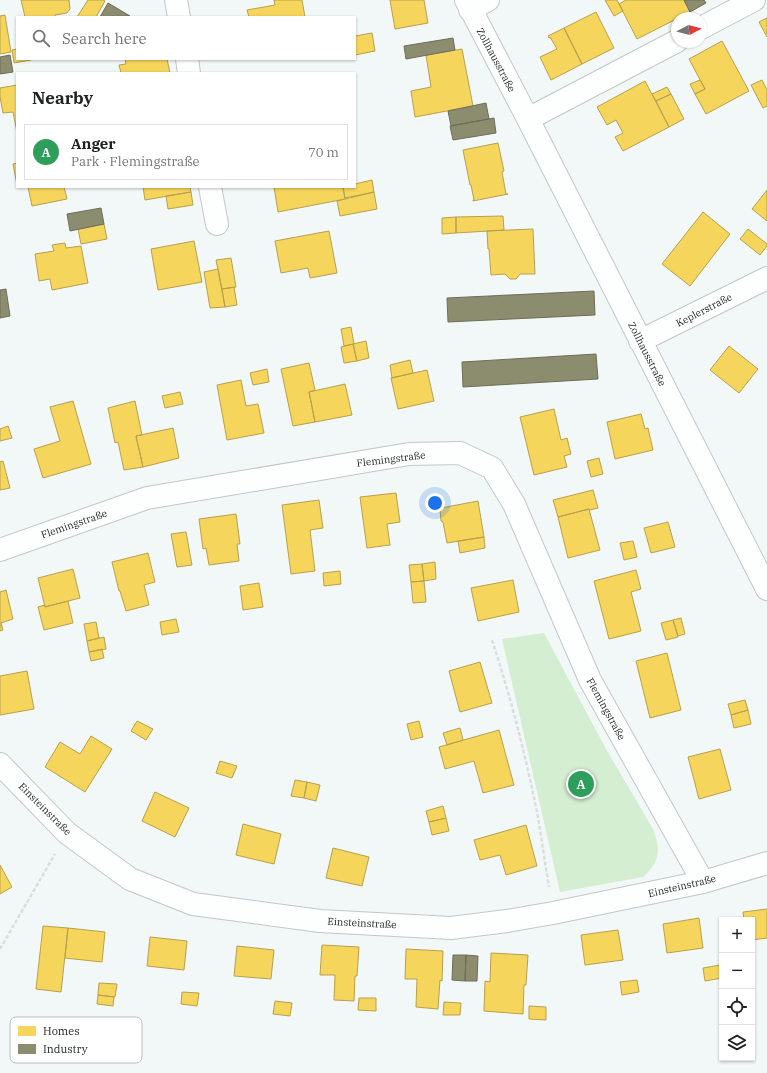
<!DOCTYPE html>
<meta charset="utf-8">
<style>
:root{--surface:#fff;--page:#f6f6f6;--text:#202124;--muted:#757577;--line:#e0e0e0;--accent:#111827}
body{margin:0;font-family:"IBM Plex Serif",serif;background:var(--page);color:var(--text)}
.controls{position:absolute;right:12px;bottom:12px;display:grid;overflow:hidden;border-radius:0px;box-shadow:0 1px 3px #0004}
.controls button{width:36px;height:36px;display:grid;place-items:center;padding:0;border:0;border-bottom:1px solid var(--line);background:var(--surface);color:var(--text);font:20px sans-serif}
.compass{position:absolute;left:671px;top:12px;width:36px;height:36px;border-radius:50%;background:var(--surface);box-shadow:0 1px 3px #0004;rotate:83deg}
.you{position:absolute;left:435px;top:503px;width:14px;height:14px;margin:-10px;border:3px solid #fff;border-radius:50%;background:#1a73e8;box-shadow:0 0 0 6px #1a73e833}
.badge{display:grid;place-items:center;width:26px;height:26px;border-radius:50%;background:var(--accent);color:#fff;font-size:13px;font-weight:700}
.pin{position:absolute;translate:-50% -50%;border:2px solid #fff;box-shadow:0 1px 4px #0006}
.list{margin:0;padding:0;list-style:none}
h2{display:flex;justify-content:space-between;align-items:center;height:52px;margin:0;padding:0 16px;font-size:17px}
h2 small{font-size:13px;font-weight:400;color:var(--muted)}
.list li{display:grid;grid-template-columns:26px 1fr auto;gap:12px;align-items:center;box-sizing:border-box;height:56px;margin:0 8px 8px;padding:0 8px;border:1px solid var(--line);border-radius:0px}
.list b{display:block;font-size:15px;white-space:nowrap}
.list p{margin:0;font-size:13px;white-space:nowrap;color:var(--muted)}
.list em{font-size:13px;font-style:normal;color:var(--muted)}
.icon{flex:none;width:22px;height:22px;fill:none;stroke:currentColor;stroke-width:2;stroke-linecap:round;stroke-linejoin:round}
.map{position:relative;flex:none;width:767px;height:1073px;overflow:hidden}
.search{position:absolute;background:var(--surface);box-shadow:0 1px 3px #0004;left:16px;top:16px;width:340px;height:44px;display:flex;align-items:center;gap:10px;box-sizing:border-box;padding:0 14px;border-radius:0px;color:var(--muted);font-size:15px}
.panel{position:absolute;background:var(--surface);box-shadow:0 1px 3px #0004;left:16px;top:72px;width:340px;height:116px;border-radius:0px}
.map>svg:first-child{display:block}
.green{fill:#d3eed1}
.homes{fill:#f6d55c;stroke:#b7a14c}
.industry{fill:#8c8c6e;stroke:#6d6e59}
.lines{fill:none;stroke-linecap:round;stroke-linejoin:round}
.minor-casing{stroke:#c3c7c7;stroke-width:24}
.path{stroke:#dcdede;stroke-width:2.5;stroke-dasharray:4 2;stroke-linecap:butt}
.minor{stroke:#fdfefe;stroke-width:22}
.labels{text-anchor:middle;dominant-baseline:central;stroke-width:4;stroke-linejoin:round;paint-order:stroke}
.street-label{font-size:10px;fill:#242727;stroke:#fff}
.key{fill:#fff;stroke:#bdbebe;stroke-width:1}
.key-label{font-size:11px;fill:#242727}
</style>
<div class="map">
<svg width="767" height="1073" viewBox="0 0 767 1073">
<rect width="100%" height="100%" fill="#f2f7f7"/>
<path class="green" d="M544,633l62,116 47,80c8,21 7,33 -10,48l-83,15 -58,-253z"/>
<path class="homes" d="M21,0h48l1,9 -3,4 -12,2 1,2h-31z
M88,0h15l2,1 -9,16h-19z
M274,0h28l3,17h-56l-2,-7 28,-5z
M390,0h34l4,23 -33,6z
M605,0h12l6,11 -9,5z
M626,0h58l6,12 -53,27 -18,-35z
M596,12l18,36 -32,16 -18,-36z
M5,15l6,37 -11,2v-38z
M767,18v19l-8,-15z
M564,28l18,36 -31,16 -11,-23 17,-8 -7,-12 -1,1 -1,-2z
M372,33l3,18 -20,4v-19z
M722,41l27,50 -43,23 -11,-20 10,-5 -16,-30z
M17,49v10h14v1l-17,3 -2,-13z
M462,49l11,57 -58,11 -4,-26 20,-4 -5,-32z
M125,59h42l3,14h-49l-2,-8 7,-1z
M700,80l5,9 -10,5 -5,-10z
M762,80l5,10v16l-4,2 -12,-23z
M645,81l24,46 -46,24 -8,-14 8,-4 -7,-13 -9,5 -10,-18z
M17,85v47l-4,-20 -10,1 -3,-16v-9z
M667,87l4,7 -15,7 -4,-7z
M671,94l13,25 -15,8 -13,-26z
M498,143l6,28 -2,1 4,22h2l-35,7v-1h1l-3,-15h-1l-7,-35z
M17,163v22l-4,-21z
M372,180l2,12 -29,6 -2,-11h12v-3z
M28,187h36l3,12 -35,7z
M143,187h47l1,5 -46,8z
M274,187h69l2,12 -67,13z
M767,190v31l-15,-12z
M191,192l2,13 -25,4 -2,-13z
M374,192l3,17 -37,7 -3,-15z
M703,212l27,22 -40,52 -28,-22z
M503,216l1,14 -48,3v-16z
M456,217v16l-14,1v-16z
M104,224l3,15 -26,5 -3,-15z
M533,229l2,45h-15l-4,5h-6l-5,-5 -14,1 -2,-26h-1l-1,-18z
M748,229l19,15v2l-7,9 -20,-16z
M329,231l8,42 -27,5 -2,-10 -27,5 -6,-32z
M194,241l8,41 -44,8 -7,-41z
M65,243l1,5 15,-2 7,37 -36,7 -2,-11 -11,2 -4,-27 19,-3 -2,-6z
M231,258l5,29 -14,2 -6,-29z
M218,269l7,38 -15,1 -6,-36z
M234,287l3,18 -12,2 -3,-18z
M351,327l3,17 -10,2 -3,-17z
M366,341l3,17 -12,3 -4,-17z
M353,344l4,17 -13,2 -3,-16z
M729,346l29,23 -19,24 -29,-23z
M410,360l3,13 -21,5 -2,-13z
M309,363l6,27 -6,2 6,30 -22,4 -12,-57z
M267,369l2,13 -16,3 -3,-12z
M427,370l7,31 -36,8 -7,-31z
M241,380l5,26 12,-2 6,29 -37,7 -10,-55z
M345,384l7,31 -37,7 -6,-30z
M180,392l3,12 -18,4 -3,-12z
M73,401l18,63 -48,14 -9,-29 26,-8 -10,-34z
M135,401l7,34 -6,1 7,31 -19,3 -6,-28 -3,1 -7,-35z
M554,409l7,31 6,-2 4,16 -7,2 3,11 -33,8 -14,-58z
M641,414l4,15 3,-1 5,22 -38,9 -8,-37z
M8,426l4,12 -12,3v-12z
M173,428l6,30 -36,9 -7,-31z
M599,458l4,16 -12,3 -4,-16z
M3,461l7,27 -10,2v-28z
M593,490l5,18 -8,2 -1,-1 -31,8 -5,-17z
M396,493l4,29 -13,2 3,21 -23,3 -7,-51z
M319,500l4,28 -13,2 5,41 -24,3 -9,-69z
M478,501l6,36 -37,6 -4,-21 -2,-1 -1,-11 1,-2z
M589,509l11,41 -32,8 -10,-41z
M236,514l4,30h-3l2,17 -30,4 -3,-17 -3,1 -4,-30z
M668,522l7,25 -24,6 -7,-25z
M186,532l6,33 -15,2 -6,-33z
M484,537l1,11 -25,5 -2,-12z
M633,541l4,16 -13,3 -4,-17z
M148,553l7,29 -11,3 5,20 -23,6 -6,-20h-1l-7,-29z
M435,562l1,17 -12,2 -2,-17z
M422,564l2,17 -13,1 -2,-17z
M73,569l7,29 -35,9 -7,-29z
M636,570l5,19 -10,3 10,39 -32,8 -15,-58z
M340,571l1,13 -17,2 -1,-13z
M513,580l6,32 -41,9 -7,-33z
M424,581l2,21 -13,1 -2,-21z
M259,583l4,24 -20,3 -3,-24z
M6,590l7,29 -12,4 2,7 -3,1v-39z
M68,601l5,22 -29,7 -6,-23 7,-2v2z
M681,618l4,16 -7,2 -5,-16z
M176,619l3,13 -17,3 -2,-13z
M673,620l5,17 -12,3 -5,-17z
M96,622l3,16 -12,3 -3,-17z
M104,637l2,12 -17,3 -2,-11z
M102,649l2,9 -13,3 -2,-9z
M667,653l14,57 -31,8 -14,-57z
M480,662l12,41 -32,9 -11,-41z
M27,671l7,38 -34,6v-39z
M745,700l3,10 -17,5 -3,-11z
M748,710l3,14 -17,4 -3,-13z
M137,721l16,8 -7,11 -15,-9z
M419,721l4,16 -12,3 -4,-16z
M460,728l3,12 -16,5 -4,-12z
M499,730l15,55 -31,8 -9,-32 -29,8 -6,-22z
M91,736l21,13 -27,43 -40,-25 15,-25 20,12z
M720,749l11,41 -32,9 -11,-42z
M220,761l17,5 -5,12 -16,-5z
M295,780l12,2 -3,16 -13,-2z
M307,782l13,3 -4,16 -12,-3z
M155,792l34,16 -14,29 -33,-16z
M443,806l3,12 -17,4 -3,-11z
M446,818l3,13 -17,4 -3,-13z
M243,824l38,10 -7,30 -38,-9z
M526,825l11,41 -31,9 -6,-20 -20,5 -6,-20z
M333,848l36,9 -7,29 -36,-8z
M0,865l12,22 -12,7z
M767,909v29l-15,2v-20h-8l-1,-8z
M699,918l4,30 -36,5 -4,-29z
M43,926l25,2 -7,64 -25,-3z
M68,928l37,4 -3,30 -37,-4z
M618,930l5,30 -38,5 -4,-30z
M150,937l37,4 -3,29 -37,-4z
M322,945l37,2 -2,29h-2l-1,25 -20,-1 1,-25h-15z
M237,946l37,4 -3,29 -37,-3z
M406,949l37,2 -1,30 -2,-1 -2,29 -22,-2 1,-28h-12z
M491,953l37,2 -2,30h-2l-1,29 -39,-3 1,-30 5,1z
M720,965l2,13 -17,3 -2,-13z
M637,980l2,12 -17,3 -2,-13z
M99,983l18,1 -2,13 -17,-2z
M182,992l17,1 -2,13 -16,-2z
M98,995l16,2 -1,9 -16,-2z
M359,998h17v13l-18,-1z
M275,1001l17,2 -2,13 -17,-2z
M444,1002l17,1 -1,12h-17z
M529,1006l17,1v13l-17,-1z"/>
<path class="industry" d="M684,0h20l2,3 -16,9z
M108,3l22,13 -30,1z
M453,38l2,12 -49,9 -2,-13z
M10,55l3,17 -13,2v-17z
M486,103l3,16 -38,7 -3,-15z
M494,118l2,15 -43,7 -3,-14z
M101,208l3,16 -34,7 -3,-17z
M6,289l4,27 -10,2v-28z
M594,291l1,24 -147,7 -1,-24z
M596,354l2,25 -135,8 -1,-25z
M453,955h13l-1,26 -13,-1z
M466,955l12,1 -1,25h-12z"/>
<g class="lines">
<defs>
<path id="minor" d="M176,0l3,17
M466,0l62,119 239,470
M470,10l18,-10
M701,28l53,-28
M187,59l2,14
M528,119l149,-78
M210,187l7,37
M640,341l127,-63
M0,550l147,-52 262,-44 51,-1 32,15 22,36 76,176 113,202
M0,764l67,69 63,46 63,25 127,17 131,7 56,-7 46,-8 150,-31 64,-19"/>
</defs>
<use href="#minor" class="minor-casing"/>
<path class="path" d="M492,640c19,58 34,117 46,177 4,23 7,47 11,70
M0,949l55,-95"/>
<use href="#minor" class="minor"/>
</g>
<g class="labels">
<g class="street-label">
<text transform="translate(496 60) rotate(62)">Zollhausstraße</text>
<text transform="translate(704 310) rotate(-27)">Keplerstraße</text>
<text transform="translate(647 354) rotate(63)">Zollhausstraße</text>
<text transform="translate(391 459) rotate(-7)">Flemingstraße</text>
<text transform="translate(74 524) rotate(-19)">Flemingstraße</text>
<text transform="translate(606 709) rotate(61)">Flemingstraße</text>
<text transform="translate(45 809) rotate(45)">Einsteinstraße</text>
<text transform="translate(682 886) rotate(-13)">Einsteinstraße</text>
<text transform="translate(362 923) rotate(3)">Einsteinstraße</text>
</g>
</g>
<rect x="10" y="1017" width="132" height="46" rx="6" class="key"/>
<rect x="18" y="1026" width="18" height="10" fill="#f6d55c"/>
<rect x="18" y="1044" width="18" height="10" fill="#8c8c6e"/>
<g class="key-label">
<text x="43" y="1035">Homes</text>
<text x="43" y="1053">Industry</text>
</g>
</svg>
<div class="controls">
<button>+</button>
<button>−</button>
<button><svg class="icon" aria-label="locate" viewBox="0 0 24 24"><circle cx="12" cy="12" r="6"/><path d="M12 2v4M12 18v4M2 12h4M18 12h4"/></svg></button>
<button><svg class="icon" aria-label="layers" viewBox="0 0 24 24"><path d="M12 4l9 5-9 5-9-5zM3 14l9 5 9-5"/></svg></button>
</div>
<svg class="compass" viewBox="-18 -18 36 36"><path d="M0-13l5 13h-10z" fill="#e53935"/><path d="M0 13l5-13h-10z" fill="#757577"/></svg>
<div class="you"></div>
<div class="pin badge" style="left:581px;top:784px;background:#2e9e5b">A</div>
<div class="search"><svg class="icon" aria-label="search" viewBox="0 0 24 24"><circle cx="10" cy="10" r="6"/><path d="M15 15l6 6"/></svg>Search here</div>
<section class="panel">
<h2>Nearby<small></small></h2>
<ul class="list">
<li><span class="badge" style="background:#2e9e5b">A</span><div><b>Anger</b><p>Park · Flemingstraße</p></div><em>70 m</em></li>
</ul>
</section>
</div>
